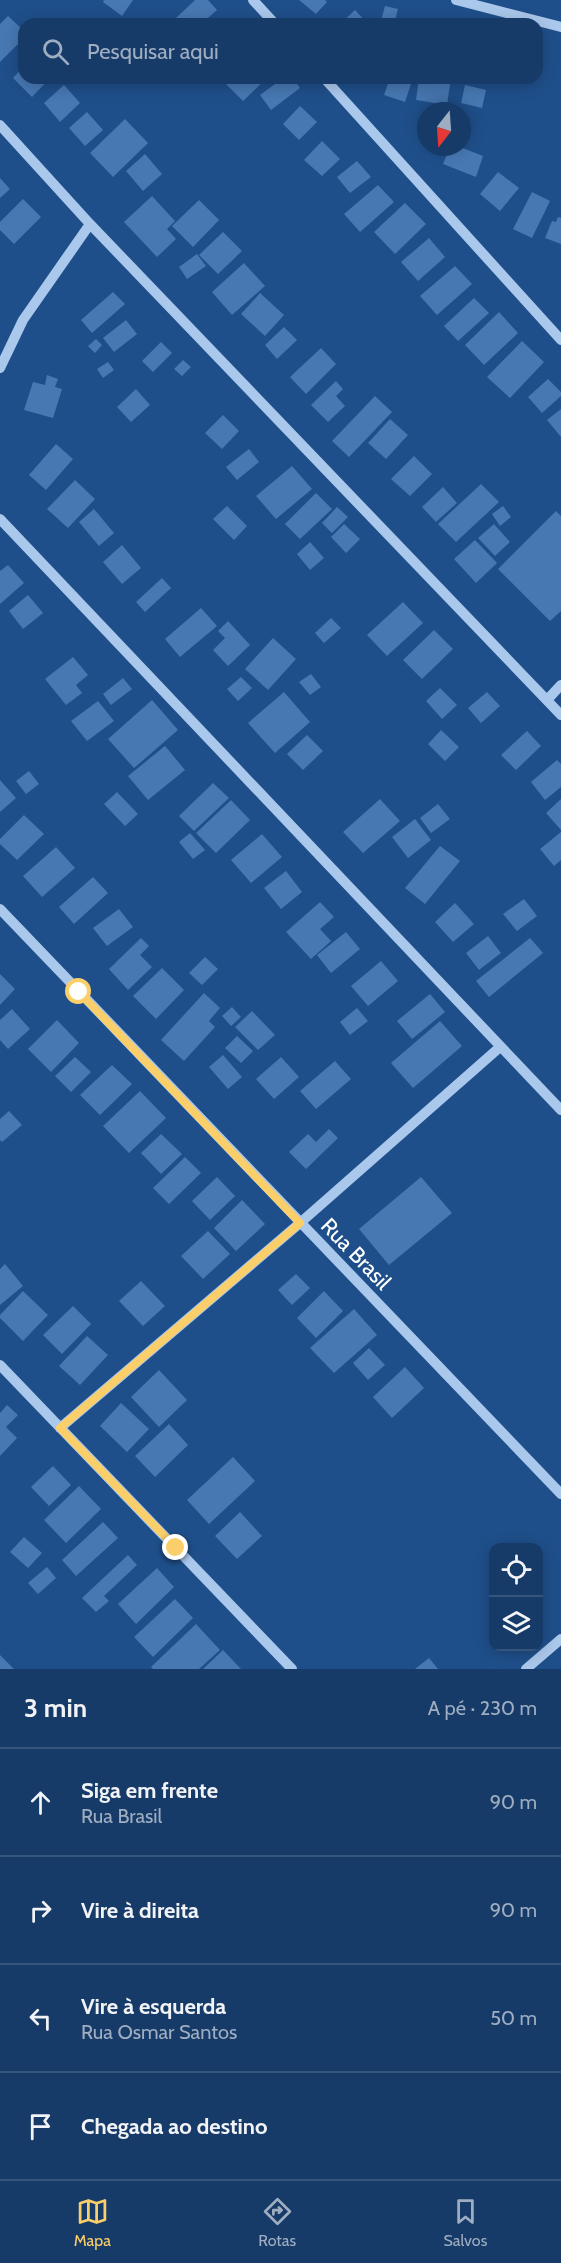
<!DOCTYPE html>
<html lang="pt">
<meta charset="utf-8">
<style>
:root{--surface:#173b68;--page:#244671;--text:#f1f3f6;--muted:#9eadc0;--line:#36557c;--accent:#facf6a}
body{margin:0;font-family:Cabin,sans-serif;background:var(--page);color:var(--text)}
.controls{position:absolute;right:18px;bottom:18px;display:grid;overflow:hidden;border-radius:12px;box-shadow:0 3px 15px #0003}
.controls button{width:54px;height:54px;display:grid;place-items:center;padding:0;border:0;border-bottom:2px solid var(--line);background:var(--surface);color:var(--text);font:30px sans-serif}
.compass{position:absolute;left:417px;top:102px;width:54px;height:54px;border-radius:50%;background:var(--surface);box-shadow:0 3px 15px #0003;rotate:197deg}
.stop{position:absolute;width:18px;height:18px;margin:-14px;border:4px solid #facf6a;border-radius:50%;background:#fff}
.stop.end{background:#facf6a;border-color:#fff;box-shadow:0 2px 6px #0008}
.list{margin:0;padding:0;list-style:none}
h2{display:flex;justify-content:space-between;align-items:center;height:78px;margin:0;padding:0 24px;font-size:26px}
h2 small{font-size:20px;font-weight:400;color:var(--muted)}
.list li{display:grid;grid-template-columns:39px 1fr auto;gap:18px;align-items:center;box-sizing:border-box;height:108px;padding:0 24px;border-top:2px solid var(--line)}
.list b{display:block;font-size:22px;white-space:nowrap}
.list p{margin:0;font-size:20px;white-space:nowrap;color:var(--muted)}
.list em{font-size:20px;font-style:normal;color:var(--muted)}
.icon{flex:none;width:33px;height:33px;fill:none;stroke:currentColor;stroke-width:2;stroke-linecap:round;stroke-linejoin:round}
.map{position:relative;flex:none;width:561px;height:1669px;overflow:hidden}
.search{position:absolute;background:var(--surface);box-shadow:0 3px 15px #0003;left:18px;right:18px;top:18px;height:66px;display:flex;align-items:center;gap:15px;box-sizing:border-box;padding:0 21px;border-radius:18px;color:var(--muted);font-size:22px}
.sheet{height:510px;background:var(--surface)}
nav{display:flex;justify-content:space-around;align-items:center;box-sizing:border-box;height:84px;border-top:2px solid var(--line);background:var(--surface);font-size:16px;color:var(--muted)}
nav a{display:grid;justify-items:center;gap:3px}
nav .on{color:var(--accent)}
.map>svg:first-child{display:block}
.building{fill:#4778b2}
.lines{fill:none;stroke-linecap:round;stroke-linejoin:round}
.minor{stroke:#aac8ec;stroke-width:10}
.route{stroke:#facf6a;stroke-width:8}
.labels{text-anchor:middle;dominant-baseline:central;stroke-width:6;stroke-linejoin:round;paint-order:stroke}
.street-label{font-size:22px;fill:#fff;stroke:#1f4f8a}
</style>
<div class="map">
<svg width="561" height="1669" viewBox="0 0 561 1669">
<rect width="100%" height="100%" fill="#1f4f8a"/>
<path class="building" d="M104,0h29l-11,16 -19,-14z
M195,0h13l9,10 -16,14h-20l-5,-6z
M299,0h26l2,2 -11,12z
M385,6l13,3 -4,15h-14z
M355,10l13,14h-28z
M8,16l16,15v7l-24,24v-38z
M24,66v12h26l-18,19 -19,-19z
M220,78h47l-24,23z
M283,78h10l7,10 -29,22 -11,-15z
M390,78h23l-8,24 -21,-7z
M419,78h32l-4,27 -31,-5z
M64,85l16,18 -20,19 -16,-19z
M465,85l21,5 -4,18 -21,-5z
M300,106l17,16 -18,18 -16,-16z
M87,112l16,18 -18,16 -16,-18z
M125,119l23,24 -35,34 -23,-24z
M322,141l18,18 -18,17 -18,-16z
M450,147h10l23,9 -7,21 -33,-13z
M145,154l17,20 -19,17 -17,-20z
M357,161l14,16 -21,16 -13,-16z
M498,172l21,16 -19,23 -20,-17z
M0,178l10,11 -10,9z
M378,185l16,17 -34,30 -16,-18z
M532,192l18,9 -18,37 -19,-9z
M152,196l23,25 -8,8 9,10 -19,18 -33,-35z
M23,199l18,18 -27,27 -14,-14v-8z
M199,200l20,20 -26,27 -21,-21z
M405,203l21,21 -31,30 -21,-22z
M558,217l3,1v26l-16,-6 7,-17 4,1z
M223,232l19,19 -24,23 -19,-19z
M429,238l16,19 -27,24 -17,-19z
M197,254l9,12 -19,13 -8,-12z
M244,263l21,23 -33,29 -20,-23z
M455,266l17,18 -35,31 -17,-19z
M113,292l12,12 -33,29 -11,-13z
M260,293l24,22 -19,21 -24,-22z
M474,298l15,15 -31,28 -14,-15z
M499,312l19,21 -34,32 -19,-20z
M126,320l11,14 -23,18 -11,-14z
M284,327l13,13 -20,19 -12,-14z
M96,339l6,6 -7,8 -7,-7z
M522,341l22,21 -34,36 -23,-21z
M161,342l11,11 -19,19 -11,-11z
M321,348l15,16 -30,30 -16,-17z
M183,360l8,7 -9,9 -8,-7z
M108,362l6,8 -11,8 -6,-9z
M47,375l11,4 -3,8 7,2 -9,29 -29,-8 9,-28 12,3z
M548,379l13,13v4l-19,17 -14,-16z
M336,381l7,8 -7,7 9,10 -17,16 -17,-17z
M136,389l14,16 -19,17 -14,-15z
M375,396l17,16 -43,45 -17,-16z
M561,409v28l-14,-17z
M223,415l16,16 -17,18 -17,-16z
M390,419l18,16 -22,24 -18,-16z
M56,444l17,15 -27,31 -17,-15z
M249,449l10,13 -22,18 -11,-13z
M414,456l18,18 -22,22 -19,-17z
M292,466l20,23 -36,30 -20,-23z
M75,480l20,19 -27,29 -21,-19z
M481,484l18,18 -43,40 -18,-18z
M443,487l14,16 -21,19 -14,-15z
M316,493l16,16 -32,30 -15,-15z
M227,506l20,20 -13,14 -21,-21z
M503,506l8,11 -11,9 -8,-12z
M337,507l11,10 -16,16 -10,-10z
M94,509l20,24 -15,13 -20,-24z
M556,511l5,5v95l-11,10 -52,-52z
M344,524l16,15 -14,14 -15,-16z
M494,524l16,18 -15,14 -17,-18z
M475,540l22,23 -21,20 -22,-24z
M310,542l14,16 -14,12 -13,-16z
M122,545l19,23 -19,16 -19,-22z
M8,565l16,18 -24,21v-33z
M162,578l9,10 -26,24 -9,-10z
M28,595l15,18 -20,16 -14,-18z
M403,602l20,21 -36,33 -20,-21z
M201,608l16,18 -37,31 -15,-18z
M331,618l10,10 -17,15 -9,-10z
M228,621l22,24 -22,21 -15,-16 12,-12 -7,-7z
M434,630l19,19 -31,30 -19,-19z
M273,638l23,21 -28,31 -23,-21z
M73,657l15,18 -12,10 6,8 -16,12 -21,-26z
M311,674l10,13 -11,8 -11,-13z
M241,677l11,11 -14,13 -11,-12z
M123,678l9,11 -21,16 -8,-11z
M440,688l17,17 -15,14 -16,-18z
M284,692l26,30 -35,31 -27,-30z
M487,692l13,14 -19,17 -13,-15z
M152,700l26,30 -44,38 -26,-29z
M98,701l16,20 -27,20 -16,-20z
M441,730l18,17 -14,14 -17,-17z
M527,731l14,15 -25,24 -15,-15z
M307,735l16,16 -20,19 -16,-16z
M165,746l20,24 -37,30 -20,-24z
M557,760l4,4v23l-16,13 -14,-18z
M29,771l10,13 -13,10 -10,-13z
M0,780l16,18 -16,14z
M213,783l16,15 -35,33 -15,-15z
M117,792l21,22 -13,12 -21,-22z
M380,799l20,22 -37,32 -20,-21z
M561,799v31l-15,-17z
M231,800l19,20 -34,33 -20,-20z
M438,804l12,15 -19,14 -11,-15z
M24,815l20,19 -27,26 -17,-16v-5z
M415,819l16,21 -23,18 -16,-21z
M561,832v28l-7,6 -14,-17z
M190,833l15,17 -12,9 -14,-17z
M262,834l20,23 -31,26 -20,-23z
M440,846l20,15 -35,43 -20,-16z
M56,847l19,21 -33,29 -19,-21z
M286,871l16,21 -21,17 -17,-21z
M93,877l15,16 -34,31 -15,-17z
M524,899l13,17 -20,15 -14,-17z
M320,902l14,15 -14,12 11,12 -20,18 -25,-27z
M455,903l19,21 -21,18 -18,-20z
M119,909l14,18 -26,19 -14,-18z
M346,932l14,17 -29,24 -14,-18z
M488,936l13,17 -22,17 -13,-17z
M141,938l8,8 -9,9 12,12 -24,23 -19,-21z
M530,938l13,15 -54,44 -13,-16z
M205,957l13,12 -16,16 -13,-12z
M381,961l17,20 -30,25 -17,-20z
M162,968l22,22 -28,29 -23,-23z
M0,974l15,15 -15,16z
M204,993l16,15 -11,13 6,6 -31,34 -23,-21z
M430,994l15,18 -33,27 -15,-18z
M232,1007l9,10 -10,9 -9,-10z
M357,1008l11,13 -18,14 -10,-13z
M12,1009l18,20 -22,20 -8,-9v-20z
M252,1011l23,24 -17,15 -23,-23z
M57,1020l22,23 -28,29 -23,-23z
M440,1021l22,25 -49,42 -22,-25z
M237,1036l16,15 -12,12 -16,-15z
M223,1055l19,22 -14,12 -19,-22z
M75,1057l16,15 -20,20 -16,-16z
M281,1057l18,20 -25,22 -18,-20z
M335,1061l16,18 -35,30 -16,-18z
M112,1065l20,19 -32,31 -20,-20z
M140,1091l26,27 -37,35 -26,-27z
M9,1111l13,14 -20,17 -2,-2v-21z
M329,1129l9,9 -32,31 -17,-17 19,-18 8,8z
M161,1134l21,20 -21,20 -20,-21z
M185,1157l16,16 -32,31 -16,-16z
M217,1177l18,19 -25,24 -18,-19z
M421,1177l31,36 -63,52 -30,-36z
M242,1200l23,24 -29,27 -22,-23z
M208,1231l22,23 -27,25 -22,-23z
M5,1264l18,22 -23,19v-36z
M296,1274l14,14 -18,17 -14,-15z
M141,1281l24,25 -22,20 -24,-25z
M23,1291l25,24 -25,26 -23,-23v-3z
M324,1291l19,20 -27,27 -19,-20z
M73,1306l18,18 -29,30 -19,-19z
M354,1309l23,26 -43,38 -24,-25z
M87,1336l21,19 -28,30 -21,-19z
M369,1348l16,17 -17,15 -15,-17z
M405,1367l19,21 -32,30 -19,-21z
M159,1370l28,30 -28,27 -28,-30z
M121,1403l28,26 -22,23 -27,-26z
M7,1405l11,10 -12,12 11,11 -17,18v-43z
M169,1424l19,21 -33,32 -20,-21z
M233,1457l22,24 -46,43 -22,-24z
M53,1466l18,19 -22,21 -18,-19z
M79,1486l22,23 -35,34 -22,-23z
M240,1512l22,24 -25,23 -22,-23z
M103,1522l15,16 -42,38 -14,-16z
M24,1537l18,16 -14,15 -18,-16z
M128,1555l9,10 -33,31 5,5 -13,11 -14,-14z
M47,1567l9,11 -18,16 -10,-11z
M157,1568l17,19 -38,37 -18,-20z
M175,1599l18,19 -40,39 -19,-20z
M196,1624l24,26 -21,19h-46l-2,-2z
M223,1650l18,19h-38z
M0,1655l14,14h-14z
M429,1658l9,11h-23z"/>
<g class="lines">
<path class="minor" d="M253,0l22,24
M456,0l105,27
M324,78l237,262
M0,125l90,99 471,491
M0,368l23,-48 67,-96
M0,519l561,591
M547,700l14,-15
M0,909l561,585
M0,1365l292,304
M60,1428l240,-205 200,-176
M526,1669l35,-30"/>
</g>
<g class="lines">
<path class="route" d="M79,992l221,231 -240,205 116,120"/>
</g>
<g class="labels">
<g class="street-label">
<text transform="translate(356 1254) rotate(46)">Rua Brasil</text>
</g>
</g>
</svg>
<div class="controls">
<button><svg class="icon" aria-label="locate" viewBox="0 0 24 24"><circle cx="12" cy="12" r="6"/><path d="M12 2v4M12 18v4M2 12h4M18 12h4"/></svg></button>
<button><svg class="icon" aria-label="layers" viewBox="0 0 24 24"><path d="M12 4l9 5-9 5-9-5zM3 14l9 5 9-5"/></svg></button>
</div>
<svg class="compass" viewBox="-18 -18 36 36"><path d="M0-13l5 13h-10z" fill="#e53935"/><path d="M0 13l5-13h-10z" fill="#9eadc0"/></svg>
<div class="stop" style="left:79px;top:992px"></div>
<div class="stop end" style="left:176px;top:1548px"></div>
<div class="search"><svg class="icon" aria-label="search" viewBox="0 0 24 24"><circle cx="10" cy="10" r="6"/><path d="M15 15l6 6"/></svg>Pesquisar aqui</div>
</div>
<section class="sheet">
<h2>3 min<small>A pé · 230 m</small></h2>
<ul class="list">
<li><svg class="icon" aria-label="ahead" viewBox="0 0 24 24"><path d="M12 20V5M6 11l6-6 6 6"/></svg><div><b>Siga em frente</b><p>Rua Brasil</p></div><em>90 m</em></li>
<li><svg class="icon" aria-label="right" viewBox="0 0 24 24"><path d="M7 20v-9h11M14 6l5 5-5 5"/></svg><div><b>Vire à direita</b></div><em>90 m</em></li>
<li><svg class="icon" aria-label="left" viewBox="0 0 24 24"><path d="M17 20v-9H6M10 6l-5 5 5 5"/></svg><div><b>Vire à esquerda</b><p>Rua Osmar Santos</p></div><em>50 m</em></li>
<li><svg class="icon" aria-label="arrive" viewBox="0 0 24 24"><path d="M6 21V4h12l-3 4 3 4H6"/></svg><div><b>Chegada ao destino</b></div></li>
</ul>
</section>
<nav>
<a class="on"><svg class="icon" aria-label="map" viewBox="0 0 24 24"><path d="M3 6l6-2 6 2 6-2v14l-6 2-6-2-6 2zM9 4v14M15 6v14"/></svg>Mapa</a>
<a><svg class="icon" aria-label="directions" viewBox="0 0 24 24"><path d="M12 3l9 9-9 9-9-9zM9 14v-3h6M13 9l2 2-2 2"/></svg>Rotas</a>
<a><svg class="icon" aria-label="saved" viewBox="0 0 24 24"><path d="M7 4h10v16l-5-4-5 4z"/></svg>Salvos</a>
</nav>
